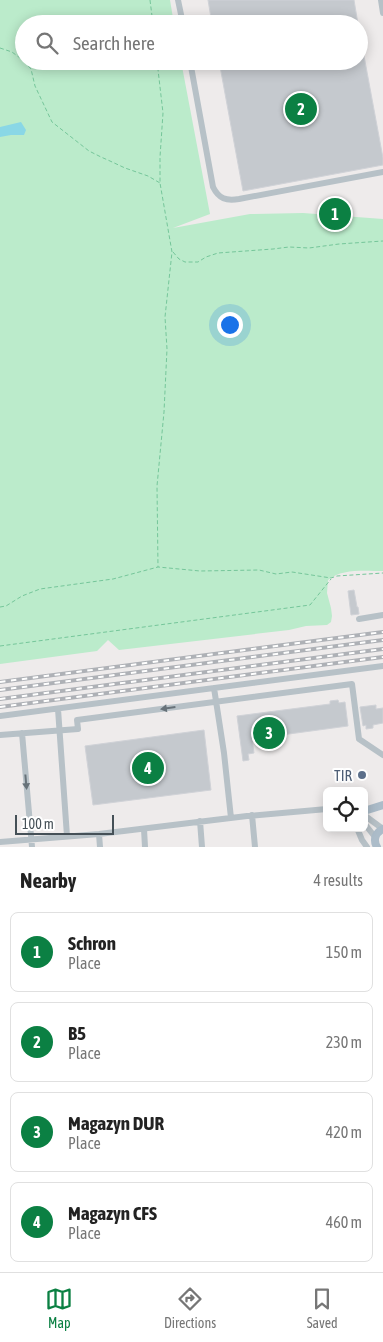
<!DOCTYPE html>
<style>
:root{--surface:#fff;--page:#f6f6f6;--text:#222;--muted:#767676;--line:#e0e0e0;--accent:#0b8043}
body{margin:0;font-family:"Asap Condensed",sans-serif;background:var(--page);color:var(--text)}
.controls{position:absolute;right:15px;bottom:15px;display:grid;overflow:hidden;border-radius:8px;box-shadow:0 2px 12px #0003}
.controls button{width:45px;height:45px;display:grid;place-items:center;padding:0;border:0;border-bottom:1px solid var(--line);background:var(--surface);color:var(--text);font:25px sans-serif}
.scale{position:absolute;left:15px;bottom:12px;width:99px;box-sizing:border-box;padding-left:5px;border:2px solid #455057;border-top:0;font-size:14px;line-height:18px;white-space:nowrap;color:#455057;-webkit-text-stroke:4px #fff;paint-order:stroke}
.you{position:absolute;left:229px;top:324px;width:18px;height:18px;margin:-12px;border:4px solid #fff;border-radius:50%;background:#1a73e8;box-shadow:0 0 0 8px #1a73e833}
.badge{display:grid;place-items:center;width:32px;height:32px;border-radius:50%;background:var(--accent);color:#fff;font-size:16px;font-weight:700}
.pin{position:absolute;translate:-50% -50%;border:2px solid #fff;box-shadow:0 1px 5px #0006}
.list{margin:0;padding:0;list-style:none}
h2{display:flex;justify-content:space-between;align-items:center;height:65px;margin:0;padding:0 20px;font-size:21px}
h2 small{font-size:16px;font-weight:400;color:var(--muted)}
.list li{display:grid;grid-template-columns:32px 1fr auto;gap:15px;align-items:center;box-sizing:border-box;height:80px;margin:0 10px 10px;padding:0 10px;border:1px solid var(--line);border-radius:8px}
.list b{display:block;font-size:19px;white-space:nowrap}
.list p{margin:0;font-size:16px;white-space:nowrap;color:var(--muted)}
.list em{font-size:16px;font-style:normal;color:var(--muted)}
.icon{flex:none;width:28px;height:28px;fill:none;stroke:currentColor;stroke-width:2;stroke-linecap:round;stroke-linejoin:round}
.map{position:relative;flex:none;width:383px;height:847px;overflow:hidden}
.search{position:absolute;background:var(--surface);box-shadow:0 2px 12px #0003;left:15px;right:15px;top:15px;height:55px;display:flex;align-items:center;gap:12px;box-sizing:border-box;padding:0 18px;border-radius:28px;color:var(--muted);font-size:19px}
.sheet{height:425px;background:var(--surface)}
nav{display:flex;justify-content:space-around;align-items:center;box-sizing:border-box;height:70px;border-top:1px solid var(--line);background:var(--surface);font-size:14px;color:var(--muted)}
nav a{display:grid;justify-items:center;gap:2px}
nav .on{color:var(--accent)}
.map>svg:first-child{display:block}
.green{fill:#bbebcb}
.water{fill:#8ad7e6}
.building{fill:#c5c9ce;stroke:#d0d2d7}
.lines{fill:none;stroke-linecap:round;stroke-linejoin:round}
.path{stroke:#75c69a;stroke-width:1;stroke-dasharray:4 2.5;stroke-linecap:butt}
.minor{stroke:#b7c1c7;stroke-width:6}
.major{stroke:#acbcc9;stroke-width:8}
.rail-casing{stroke:#aeb1b6;stroke-width:4}
.rail{stroke:#fff;stroke-width:2;stroke-dasharray:5.5;stroke-linecap:butt}
.oneway{fill:#677279}
.service-dot{fill:#5c6f8a;stroke:#fff;stroke-width:2}
.labels{text-anchor:middle;dominant-baseline:central;stroke-width:4;stroke-linejoin:round;paint-order:stroke}
.service-label{font-size:15px;fill:#4e5e75;stroke:#fff;text-anchor:end}
</style>
<div class="map">
<svg width="383" height="847" viewBox="0 0 383 847">
<rect width="100%" height="100%" fill="#eeebeb"/>
<path class="green" d="M0,0h170l4,24h-150v37h157l29,153 -37,14 77,-14 53,-1 80,6v352c-17,0 -41,-3 -55,9l-1,13 4,15 1,8 -1,6 -4,3 -21,1 -17,4 -170,20 -11,-10 -11,11 -97,13z"/>
<path class="water" d="M21,122l5,8 -2,5h-13l-11,2v-10z"/>
<path class="building" d="M208,0h146l4,24h-146z
M359,45h3l21,113v7l-140,26 -24,-130h140z
M354,590l3,17h1l1,7 -8,1 -3,-24z
M338,700l1,3 6,-1 3,24 -96,13 2,14 -6,1 1,6 -6,1 -6,-45 93,-12v-3z
M376,705v4l7,-1v15l-10,2v3l-7,1v-4l-3,1 -3,-19z
M204,730l7,60 -118,15 -8,-59z"/>
<g class="lines">
<path class="path" d="M150,0l3,24
M0,48l12,4 12,9
M24,61l7,8 4,17 17,36 37,29 12,6 9,4 15,7 23,8 12,7
M157,61l6,52 -3,44v26l12,69 -7,65 2,32 -3,63 -7,74 1,81
M173,252l6,7 6,3h13l8,-5 12,-4 55,-4 16,-2 20,1 30,-4 44,-3
M0,607l6,-1 16,-10 18,-7 73,-10 45,-12 42,4 59,-1 17,4 16,-2 39,6 6,-2 46,-3
M0,646l310,-41 21,-26"/>
<path class="minor" d="M178,0l5,24
M381,0l2,13
M190,61l23,126c6,12 13,14 26,12l144,-27
M359,619l24,-4
M214,688l10,65 7,65
M58,709l9,127
M0,716l383,-50
M22,733l10,114
M0,735l78,-6 -1,-9 275,-36 7,55 24,16
M252,815l3,32
M364,815l19,14
M200,821l2,26
M364,823l11,14
M357,828l5,12 5,7
M144,829l1,18
M99,834l1,13
M0,842l99,-8 148,-18 80,-7"/>
<path class="major" d="M364,811l19,-6
M377,847c-4,-7 -2,-14 6,-18"/>
<defs>
<path id="rail" d="M0,682l383,-50
M0,690l383,-50
M0,699l383,-50
M0,707l383,-50"/>
</defs>
<use href="#rail" class="rail-casing"/>
<use href="#rail" class="rail"/>
</g>
<defs><path id="oneway-solid" d="M-6-.8H1V-3.2L6.5 0L1 3.2V.8H-6Z" transform="scale(1.25)"/></defs>
<g class="oneway">
<use href="#oneway-solid" transform="translate(168 708) rotate(172)"/>
<use href="#oneway-solid" transform="translate(26 782) rotate(85)"/>
</g>
<circle class="service-dot" cx="362" cy="775" r="5"/>
<g class="labels">
<g class="service-label">
<text x="352" y="775">TIR</text>
</g>
</g>
</svg>
<div class="controls">
<button><svg class="icon" aria-label="locate" viewBox="0 0 24 24"><circle cx="12" cy="12" r="6"/><path d="M12 2v4M12 18v4M2 12h4M18 12h4"/></svg></button>
</div>
<div class="scale">100 m</div>
<div class="you"></div>
<div class="pin badge" style="left:335px;top:214px">1</div>
<div class="pin badge" style="left:301px;top:109px">2</div>
<div class="pin badge" style="left:269px;top:733px">3</div>
<div class="pin badge" style="left:148px;top:768px">4</div>
<div class="search"><svg class="icon" aria-label="search" viewBox="0 0 24 24"><circle cx="10" cy="10" r="6"/><path d="M15 15l6 6"/></svg>Search here</div>
</div>
<section class="sheet">
<h2>Nearby<small>4 results</small></h2>
<ul class="list">
<li><span class="badge">1</span><div><b>Schron</b><p>Place</p></div><em>150 m</em></li>
<li><span class="badge">2</span><div><b>B5</b><p>Place</p></div><em>230 m</em></li>
<li><span class="badge">3</span><div><b>Magazyn DUR</b><p>Place</p></div><em>420 m</em></li>
<li><span class="badge">4</span><div><b>Magazyn CFS</b><p>Place</p></div><em>460 m</em></li>
</ul>
</section>
<nav>
<a class="on"><svg class="icon" aria-label="map" viewBox="0 0 24 24"><path d="M3 6l6-2 6 2 6-2v14l-6 2-6-2-6 2zM9 4v14M15 6v14"/></svg>Map</a>
<a><svg class="icon" aria-label="directions" viewBox="0 0 24 24"><path d="M12 3l9 9-9 9-9-9zM9 14v-3h6M13 9l2 2-2 2"/></svg>Directions</a>
<a><svg class="icon" aria-label="saved" viewBox="0 0 24 24"><path d="M7 4h10v16l-5-4-5 4z"/></svg>Saved</a>
</nav>
